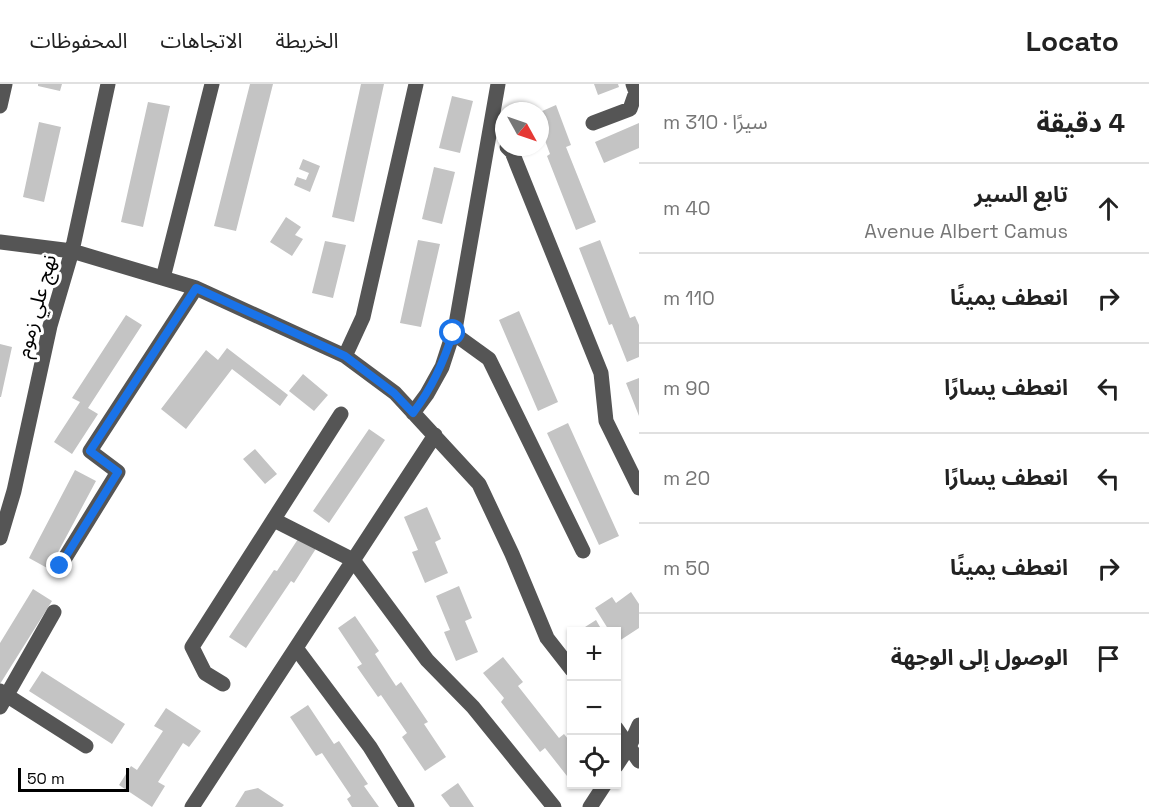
<!DOCTYPE html>
<html lang="ar">
<meta charset="utf-8">
<style>
:root{--surface:#fff;--page:#f6f6f6;--text:#222;--muted:#767676;--line:#e0e0e0}
body{margin:0;font-family:"Space Grotesk","Noto Sans Arabic",sans-serif;background:var(--page);color:var(--text);direction:rtl}
.controls{position:absolute;right:18px;bottom:18px;display:grid;overflow:hidden;border-radius:0px;box-shadow:0 2px 4px #0004}
.controls button{width:54px;height:54px;display:grid;place-items:center;padding:0;border:0;border-bottom:2px solid var(--line);background:var(--surface);color:var(--text);font:30px sans-serif}
.compass{position:absolute;left:495px;top:18px;width:54px;height:54px;border-radius:50%;background:var(--surface);box-shadow:0 2px 4px #0004;rotate:130deg}
.scale{position:absolute;left:18px;bottom:15px;width:111px;box-sizing:border-box;padding-left:6px;border:3px solid #000;border-top:0;font-size:16px;line-height:21px;white-space:nowrap;color:#000;-webkit-text-stroke:4px #fff;paint-order:stroke}
.stop{position:absolute;width:18px;height:18px;margin:-14px;border:4px solid #1a73e8;border-radius:50%;background:#fff}
.stop.end{background:#1a73e8;border-color:#fff;box-shadow:0 2px 6px #0008}
.list{margin:0;padding:0;list-style:none}
h2{display:flex;justify-content:space-between;align-items:center;height:78px;margin:0;padding:0 24px;font-size:26px}
h2 small{font-size:20px;font-weight:400;color:var(--muted)}
.list li{display:grid;grid-template-columns:39px 1fr auto;gap:18px;align-items:center;box-sizing:border-box;height:90px;padding:0 24px;border-top:2px solid var(--line)}
.list b{display:block;font-size:22px;white-space:nowrap}
.list p{margin:0;font-size:20px;white-space:nowrap;color:var(--muted)}
.list em{font-size:20px;font-style:normal;color:var(--muted)}
.icon{flex:none;width:33px;height:33px;fill:none;stroke:currentColor;stroke-width:2;stroke-linecap:round;stroke-linejoin:round}
.map{position:relative;flex:none;width:639px;height:723px;overflow:hidden;direction:ltr}
header{display:flex;align-items:center;gap:36px;box-sizing:border-box;height:84px;padding:0 30px;background:var(--surface);border-bottom:2px solid var(--line)}
header strong{font-size:28px}
nav{display:flex;gap:33px;margin-inline-start:auto;font-size:21px}
main{display:flex}
aside{flex:1;background:var(--surface)}
.map>svg:first-child{display:block}
.building{fill:#c4c4c4}
.lines{fill:none;stroke-linecap:round;stroke-linejoin:round}
.minor{stroke:#555;stroke-width:15}
.route{stroke:#1a73e8;stroke-width:8}
.labels{text-anchor:middle;dominant-baseline:central;stroke-width:6;stroke-linejoin:round;paint-order:stroke}
.street-label{font-size:20px;fill:#000;stroke:#fff}
</style>
<header>
<strong>Locato</strong>
<nav><a>الخريطة</a><a>الاتجاهات</a><a>المحفوظات</a></nav>
</header>
<main>
<aside>
<h2>4 دقيقة<small>سيرًا · 310 m</small></h2>
<ul class="list">
<li><svg class="icon" aria-label="ahead" viewBox="0 0 24 24"><path d="M12 20V5M6 11l6-6 6 6"/></svg><div><b>تابع السير</b><p>Avenue Albert Camus</p></div><em>40 m</em></li>
<li><svg class="icon" aria-label="right" viewBox="0 0 24 24"><path d="M7 20v-9h11M14 6l5 5-5 5"/></svg><div><b>انعطف يمينًا</b></div><em>110 m</em></li>
<li><svg class="icon" aria-label="left" viewBox="0 0 24 24"><path d="M17 20v-9H6M10 6l-5 5 5 5"/></svg><div><b>انعطف يسارًا</b></div><em>90 m</em></li>
<li><svg class="icon" aria-label="left" viewBox="0 0 24 24"><path d="M17 20v-9H6M10 6l-5 5 5 5"/></svg><div><b>انعطف يسارًا</b></div><em>20 m</em></li>
<li><svg class="icon" aria-label="right" viewBox="0 0 24 24"><path d="M7 20v-9h11M14 6l5 5-5 5"/></svg><div><b>انعطف يمينًا</b></div><em>50 m</em></li>
<li><svg class="icon" aria-label="arrive" viewBox="0 0 24 24"><path d="M6 21V4h12l-3 4 3 4H6"/></svg><div><b>الوصول إلى الوجهة</b></div></li>
</ul>
</aside>
<div class="map">
<svg width="639" height="723" viewBox="0 0 639 723">
<rect width="100%" height="100%" fill="#fff"/>
<path class="building" d="M38,0h24l-2,7 -22,-5z
M250,0h23l-37,147 -22,-5z
M361,0h23l-30,138 -22,-5z
M594,0h24l1,3 -21,8z
M452,12l21,5 -13,52 -21,-5z
M148,18l22,4 -27,121 -22,-5z
M556,21l15,40 -5,2 30,75 -20,8 -29,-74 3,-2 -10,-27v-15z
M39,38l22,5 -17,75 -21,-5z
M639,39v25l-35,15 -9,-21z
M303,75l17,7 -10,26 -16,-7 3,-8 9,3 3,-7 -10,-4z
M434,83l21,5 -13,52 -20,-5z
M286,133l15,10 -6,8 8,4 -11,17 -22,-14z
M418,156l22,4 -19,83 -21,-4z
M600,156l30,78 5,-2 4,9v32l-12,5 -15,-38 -3,1 -30,-77z
M325,157l21,4 -13,53 -21,-5z
M519,227l39,91 -20,9 -39,-91z
M126,231l16,10 -54,83 10,6 -26,40 -18,-12 26,-40 -8,-4z
M0,260l12,3 -11,50h-1z
M227,264l61,47 -8,11 -48,-37 -46,60 -25,-20 45,-59 12,10z
M303,290l25,21 -14,16 -25,-20z
M639,294v38l-13,-33z
M568,339l51,113 -20,9 -52,-112z
M369,345l16,11 -56,83 -16,-12z
M255,365l22,25 -12,10 -22,-25z
M75,386l21,11 -47,88 -20,-11z
M427,423l14,32 -6,3 13,31 -23,10 -13,-31 6,-2 -14,-33z
M300,452l17,11 -23,36 -3,-2 -45,67 -17,-11 45,-67 3,1z
M459,502l13,32 -7,3 13,31 -22,9 -12,-29 6,-2 -14,-34z
M33,505l19,12 -52,83v-41z
M631,508l8,12v24l-23,15v-11h-6l-15,-24 17,-11 4,6z
M355,532l24,35 -4,3 21,32 5,-4 27,40 -4,2 22,33 -21,14 -23,-34 5,-4 -26,-38 -3,2 -21,-30 5,-3 -24,-36z
M596,536l7,12h-15l-3,-5z
M503,573l20,25 -5,4 41,52 5,-4 8,10v28l-5,4 -22,-28 -5,4 -39,-50 3,-4 -21,-25z
M42,587l83,53 -13,20 -83,-53z
M308,621l26,39 5,-3 29,43 -4,2 15,21h-27l-5,-8 4,-3 -29,-43 -6,3 -26,-39z
M166,624l35,23 -12,16 -6,-4 -25,39 7,4 -13,21 -33,-22 12,-19 6,4 26,-39 -9,-5z
M458,699l16,24h-24l-9,-12z
M258,704l26,17 -2,2h-47l10,-16z"/>
<g class="lines">
<path class="minor" d="M0,22l5,-22
M593,39l37,-14 6,-17 -3,-8
M507,63l5,5 89,221 5,48 33,67
M0,158l72,9 124,37 149,68 50,37 84,91 33,70 35,84 25,32
M163,194l49,-194
M453,249l36,26 94,192
M345,272l18,-39 53,-233
M413,329l14,-19 15,-27 14,-43 42,-240
M274,436l79,40 74,100 46,47 81,100
M0,454l14,-47 36,-165 22,-75 36,-167
M60,482l58,-94 -28,-21 106,-163
M296,564l74,99 37,60
M223,600l-18,-11 -13,-26 149,-233
M0,607l86,55
M0,623l54,-95
M616,644l23,33
M616,682l14,-21 9,-20
M192,723l243,-372
M590,723l15,-23"/>
</g>
<g class="lines">
<path class="route" d="M60,482l58,-94 -28,-21 106,-163 149,68 49,37 19,20c19,-25 30,-50 40,-80"/>
</g>
<g class="labels">
<g class="street-label">
<text transform="translate(36 222) rotate(-75)">نهج علي زموم</text>
</g>
</g>
</svg>
<div class="controls">
<button>+</button>
<button>−</button>
<button><svg class="icon" aria-label="locate" viewBox="0 0 24 24"><circle cx="12" cy="12" r="6"/><path d="M12 2v4M12 18v4M2 12h4M18 12h4"/></svg></button>
</div>
<svg class="compass" viewBox="-18 -18 36 36"><path d="M0-13l5 13h-10z" fill="#e53935"/><path d="M0 13l5-13h-10z" fill="#767676"/></svg>
<div class="scale">50 m</div>
<div class="stop" style="left:453px;top:249px"></div>
<div class="stop end" style="left:60px;top:482px"></div>
</div>
</main>
